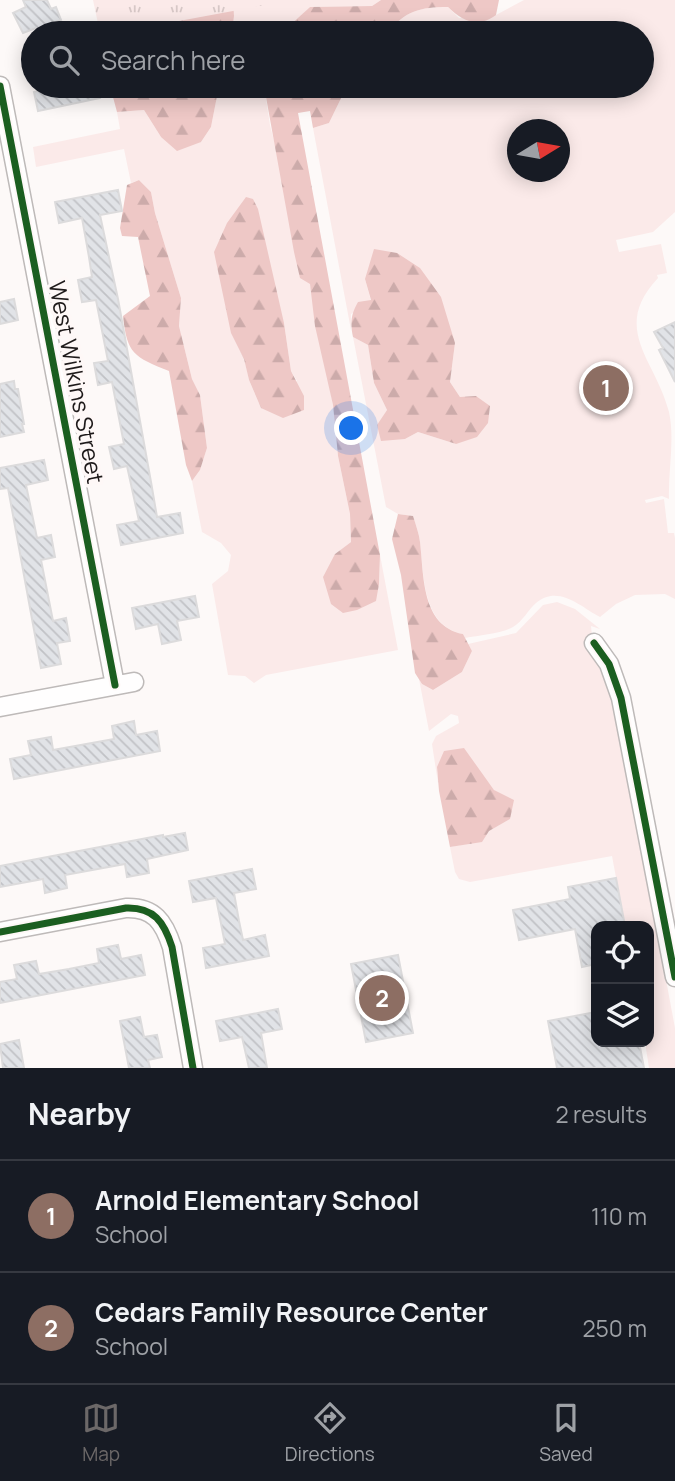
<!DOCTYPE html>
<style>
:root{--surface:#171b24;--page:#20242c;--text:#f1f3f6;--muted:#9ea1a6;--line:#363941;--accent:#6c6868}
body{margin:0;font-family:Manrope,sans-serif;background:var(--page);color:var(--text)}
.controls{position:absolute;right:21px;bottom:21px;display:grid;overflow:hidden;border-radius:14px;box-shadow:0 4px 18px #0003}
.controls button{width:63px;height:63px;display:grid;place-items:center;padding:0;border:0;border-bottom:2px solid var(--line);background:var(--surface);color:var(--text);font:35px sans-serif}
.compass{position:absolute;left:507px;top:119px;width:63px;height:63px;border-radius:50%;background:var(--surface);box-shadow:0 4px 18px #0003;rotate:79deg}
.you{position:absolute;left:352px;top:429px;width:24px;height:24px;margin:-18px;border:5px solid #fff;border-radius:50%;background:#1a73e8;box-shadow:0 0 0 10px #1a73e833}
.badge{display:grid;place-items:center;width:46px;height:46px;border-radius:50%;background:var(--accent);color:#fff;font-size:23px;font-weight:700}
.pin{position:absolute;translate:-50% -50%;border:4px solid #fff;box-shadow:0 2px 7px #0006}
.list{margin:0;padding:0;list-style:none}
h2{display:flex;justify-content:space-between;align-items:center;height:91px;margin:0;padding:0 28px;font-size:30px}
h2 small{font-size:23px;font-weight:400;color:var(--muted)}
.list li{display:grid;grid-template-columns:46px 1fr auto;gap:21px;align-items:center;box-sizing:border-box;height:112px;padding:0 28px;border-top:2px solid var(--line)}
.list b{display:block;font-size:26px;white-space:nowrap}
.list p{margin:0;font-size:23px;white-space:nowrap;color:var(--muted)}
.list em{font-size:23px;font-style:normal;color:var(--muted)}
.icon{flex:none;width:38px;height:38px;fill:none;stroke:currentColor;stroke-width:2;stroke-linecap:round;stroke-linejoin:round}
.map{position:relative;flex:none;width:675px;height:1068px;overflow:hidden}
.search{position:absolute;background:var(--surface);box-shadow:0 4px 18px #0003;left:21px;right:21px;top:21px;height:77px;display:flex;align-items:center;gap:18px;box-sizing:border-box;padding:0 24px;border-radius:38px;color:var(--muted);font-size:26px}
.sheet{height:315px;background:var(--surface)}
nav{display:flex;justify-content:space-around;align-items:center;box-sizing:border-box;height:98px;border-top:2px solid var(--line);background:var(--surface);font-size:19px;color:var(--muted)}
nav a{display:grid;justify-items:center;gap:4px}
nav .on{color:var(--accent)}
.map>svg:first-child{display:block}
.green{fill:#fbeae9;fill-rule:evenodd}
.forest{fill:url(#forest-firs)}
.park{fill:url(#park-tufts)}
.building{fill:url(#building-back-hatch);stroke:#dcdbdc;stroke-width:2}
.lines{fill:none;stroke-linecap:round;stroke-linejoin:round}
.street-casing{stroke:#bebab9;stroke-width:21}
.street{stroke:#fffefe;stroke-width:18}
.cycleway-casing{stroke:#fef8f7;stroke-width:11}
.cycleway{stroke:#1b5e20;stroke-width:7}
.labels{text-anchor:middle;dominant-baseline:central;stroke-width:7;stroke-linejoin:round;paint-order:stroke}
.street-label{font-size:23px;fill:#1e1a1a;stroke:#fef8f7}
</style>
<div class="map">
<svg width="675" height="1068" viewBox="0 0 675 1068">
<defs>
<pattern id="forest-firs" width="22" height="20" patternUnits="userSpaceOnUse" patternTransform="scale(1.75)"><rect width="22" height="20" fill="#eec8c6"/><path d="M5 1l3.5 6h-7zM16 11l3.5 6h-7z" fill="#ccabaa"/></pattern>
<pattern id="park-tufts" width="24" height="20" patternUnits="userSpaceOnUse" patternTransform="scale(1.75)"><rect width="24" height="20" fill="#fbeae9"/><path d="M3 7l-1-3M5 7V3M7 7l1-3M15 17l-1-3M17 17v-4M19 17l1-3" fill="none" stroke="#d7c8c7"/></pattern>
<pattern id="building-back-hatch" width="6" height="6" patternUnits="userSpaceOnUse" patternTransform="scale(1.75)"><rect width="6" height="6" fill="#e1e3e7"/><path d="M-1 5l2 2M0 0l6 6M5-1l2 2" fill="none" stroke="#c1c2c6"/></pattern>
</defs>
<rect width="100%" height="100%" fill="#fdf9f8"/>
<path class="green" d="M233,0h148l-9,6 -62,1 -23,22 -28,-8 -19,9v3h-8l2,-17z
M524,0h151v212l-22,20 -37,8 3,12 42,-8 6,29 -10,2 1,3c-48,51 -2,82 11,134 6,28 -1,59 0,87l-7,-3 -17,4 1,3 18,-4 4,34h6l1,5v61l-10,-5 -30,1 -19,9 -16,13c-19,-10 -42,-33 -64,-14 -8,7 -13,18 -23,24 -13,7 -33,8 -48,11l-2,-4c-41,-8 -39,-59 -43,-91 -1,-9 -4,-18 -7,-27l-15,-2 -12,-7 -33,-170 15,8 6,38 13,27 -9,15 27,14 13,-7 38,12 4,-47 -10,-15 5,-39 -90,-64 6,22 -20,13v16l-38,-202 16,-5 18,-37h295v-53h-255c18,-22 33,-26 61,-26l11,11 37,-3zM518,130h42v42h-42z
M219,86h45l6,39 40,158 23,122 5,51 12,58 1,28 -16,12 44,30 1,-29 18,95 -132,25 -12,8 -9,-7 -17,-1 -16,-91 16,-13 3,-16 -10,-12 -19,-11 -10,-51 8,-11 7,-22 -7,-53 -8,-16 -13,-53 2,-28 -26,-85 -4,-21 -12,-12 -8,3 -7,-34 -88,18 -3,-20 87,-18 -3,-17 27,-2 17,27 40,5 10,-15zM284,323l7,48 6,10 -36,27 -12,-28 -5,-22z
M557,602l18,7 25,20 -9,-3 3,30 3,2 15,33 63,337v40h-26l-4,-26h4v-116h-24l-13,-70 -142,26 -11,-3 -4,-7 -5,-25 32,-6 6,-10 22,-12 -16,-29 -15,-19 -42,-4 1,16 -6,-39 4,-8 23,-13 -1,-7 -7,-2 -22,17 -10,-52 3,5 11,6 29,-18 10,-21 -4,-7 48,-11 27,-28z"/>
<path class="forest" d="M124,0h109l1,16 -2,17h-103z
M381,0h118l-3,15c-18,13 -33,7 -48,-8 -28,0 -43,4 -61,26h-147v-3c17,-11 29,-6 47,-2l23,-21 62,-1z
M110,86h109l-8,41 -10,15 -24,9 -16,-14 -17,-27 -27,2z
M264,86h83l-18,37 -16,5 -3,-17 -12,2 82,442 -1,29 -3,17 -19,9 -14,3 -12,-9 -8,-27 12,-23 16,-12 -1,-28 -12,-58 -5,-51 -18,-79 -5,-42 -10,-6 -6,-26z
M139,180l12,12 4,21 26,85 -2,28 13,53 8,16 7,53 -7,22 -8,11 -6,-16 -17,-94c-35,-14 -42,-17 -46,-55l27,-20 -12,-59 -16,-1 -2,-8 7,-43z
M246,197l7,2 5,10 26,114 7,48 13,25v14l-21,8 -22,-10 -12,-28 -5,-21 -13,-26 -17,-81 13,-29z
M374,249l23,4 23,15 21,29 14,46 -5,39 10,15 16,-1 14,10 -2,17 -11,14 -21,7 -38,-12 -13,7 -24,2 -4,-16 10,-15 -13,-27 -6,-38 -15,-8c-3,-14 -2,-23 5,-35l13,-2 -6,-21z
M398,514l15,2c3,9 6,18 7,26 4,33 1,84 43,92l9,17 -10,21 -29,18 -11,-6 -7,-11 -14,-98 -9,-36z
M464,748l30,42 20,10 -4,19 -21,12 -7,11 -32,5 -11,-56 -2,-24 7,-16z"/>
<path class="park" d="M93,0h199l-178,33h-14z"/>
<path class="building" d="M23,0h24l4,9 5,-2 5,13 -6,2 5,11h-22l-2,-5 -13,5 -10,-20 13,-6z
M62,86h36l2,12 -62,13 -4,-19z
M118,190l4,21 -22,4 18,84 33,183 6,35 23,-4 3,20 -62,12 -4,-20 22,-4 -12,-55 -13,3 -5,-22 15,-3 -12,-62 -14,3 -4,-22 14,-2 -12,-61 -14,2 -4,-22 14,-3 -3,-20 -7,-39 -23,5 -4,-21z
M14,299l4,21 -18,4v-22z
M675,322v60l-16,-32 4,-2 -9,-16z
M14,381l1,8h3l6,35h-2l2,8 -24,5v-53z
M44,460l4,20 -22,5 11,53 14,-3 4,22 -14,3 12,61 13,-3 4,23 -13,2 4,21 -20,4 -33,-180 -8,1v-21z
M195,596l4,21 -22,4 4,19 -19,4 -4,-20 -22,5 -4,-21z
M134,721l2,14 21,-4 3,20 -146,28 -4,-20 21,-4 -3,-14 23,-4 2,13 61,-11 -2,-13z
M185,833l3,17 -41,9 2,14 -22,4 -2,-13 -60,11 2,13 -22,5 -2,-14 -43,8v-21l163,-31v2z
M252,869l4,20 -22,4 5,28 4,19 22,-5 4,21 -63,12 -3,-20 22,-4 -9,-46 -23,4 -4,-21z
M616,878l9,48h-29v38l-14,3 -7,-38 -56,11 -6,-30 57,-11 -2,-12z
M118,945l3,14 20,-4 4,20 -145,28v-21l17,-3 -3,-14 22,-4 3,13 30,-5 30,-6 -2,-14z
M398,955l15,78 -47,9 -15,-78z
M278,1009l4,20 -21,4 6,35h-18l-7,-31 -22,4 -4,-20z
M596,1012v30h43l5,26h-87l-9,-47z
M140,1017l4,20 13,-2 5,22 -14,3 2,8h-21l-9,-47z
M19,1040l5,28h-21l-3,-24z"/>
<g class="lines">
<defs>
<path id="street" d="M0,86l115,599
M594,643l15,21 12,34 54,279
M0,707l134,-25
M0,932l126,-24c28,-1 38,14 46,39l21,121"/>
</defs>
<use href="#street" class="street-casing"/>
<use href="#street" class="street"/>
<defs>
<path id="cycleway" d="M0,86l115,599
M594,643l15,21 12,34 54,279
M0,932l126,-24c28,-1 38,14 46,39l21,121"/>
</defs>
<use href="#cycleway" class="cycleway-casing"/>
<use href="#cycleway" class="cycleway"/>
</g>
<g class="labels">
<g class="street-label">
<text transform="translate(77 382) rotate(79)">West Wilkins Street</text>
</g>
</g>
</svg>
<div class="controls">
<button><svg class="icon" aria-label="locate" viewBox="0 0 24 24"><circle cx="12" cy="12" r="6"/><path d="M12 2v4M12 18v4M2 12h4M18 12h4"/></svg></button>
<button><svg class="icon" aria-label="layers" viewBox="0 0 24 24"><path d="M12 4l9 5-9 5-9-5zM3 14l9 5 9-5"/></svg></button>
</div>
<svg class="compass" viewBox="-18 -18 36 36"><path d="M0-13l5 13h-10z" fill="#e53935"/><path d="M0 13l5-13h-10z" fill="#9ea1a6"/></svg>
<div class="you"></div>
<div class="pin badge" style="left:606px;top:388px;background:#8d6e63">1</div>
<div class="pin badge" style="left:382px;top:998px;background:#8d6e63">2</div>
<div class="search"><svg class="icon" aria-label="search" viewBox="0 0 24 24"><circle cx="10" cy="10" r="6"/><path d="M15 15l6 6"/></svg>Search here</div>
</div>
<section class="sheet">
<h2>Nearby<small>2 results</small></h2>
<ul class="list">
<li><span class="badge" style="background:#8d6e63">1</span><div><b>Arnold Elementary School</b><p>School</p></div><em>110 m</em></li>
<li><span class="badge" style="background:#8d6e63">2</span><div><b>Cedars Family Resource Center</b><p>School</p></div><em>250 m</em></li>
</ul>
</section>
<nav>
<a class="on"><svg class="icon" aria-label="map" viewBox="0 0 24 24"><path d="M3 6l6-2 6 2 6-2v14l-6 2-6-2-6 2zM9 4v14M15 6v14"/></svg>Map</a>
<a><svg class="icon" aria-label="directions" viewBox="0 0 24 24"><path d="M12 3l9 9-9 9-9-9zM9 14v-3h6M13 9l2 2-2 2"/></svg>Directions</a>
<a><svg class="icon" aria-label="saved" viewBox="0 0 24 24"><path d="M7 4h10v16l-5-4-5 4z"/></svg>Saved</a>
</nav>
